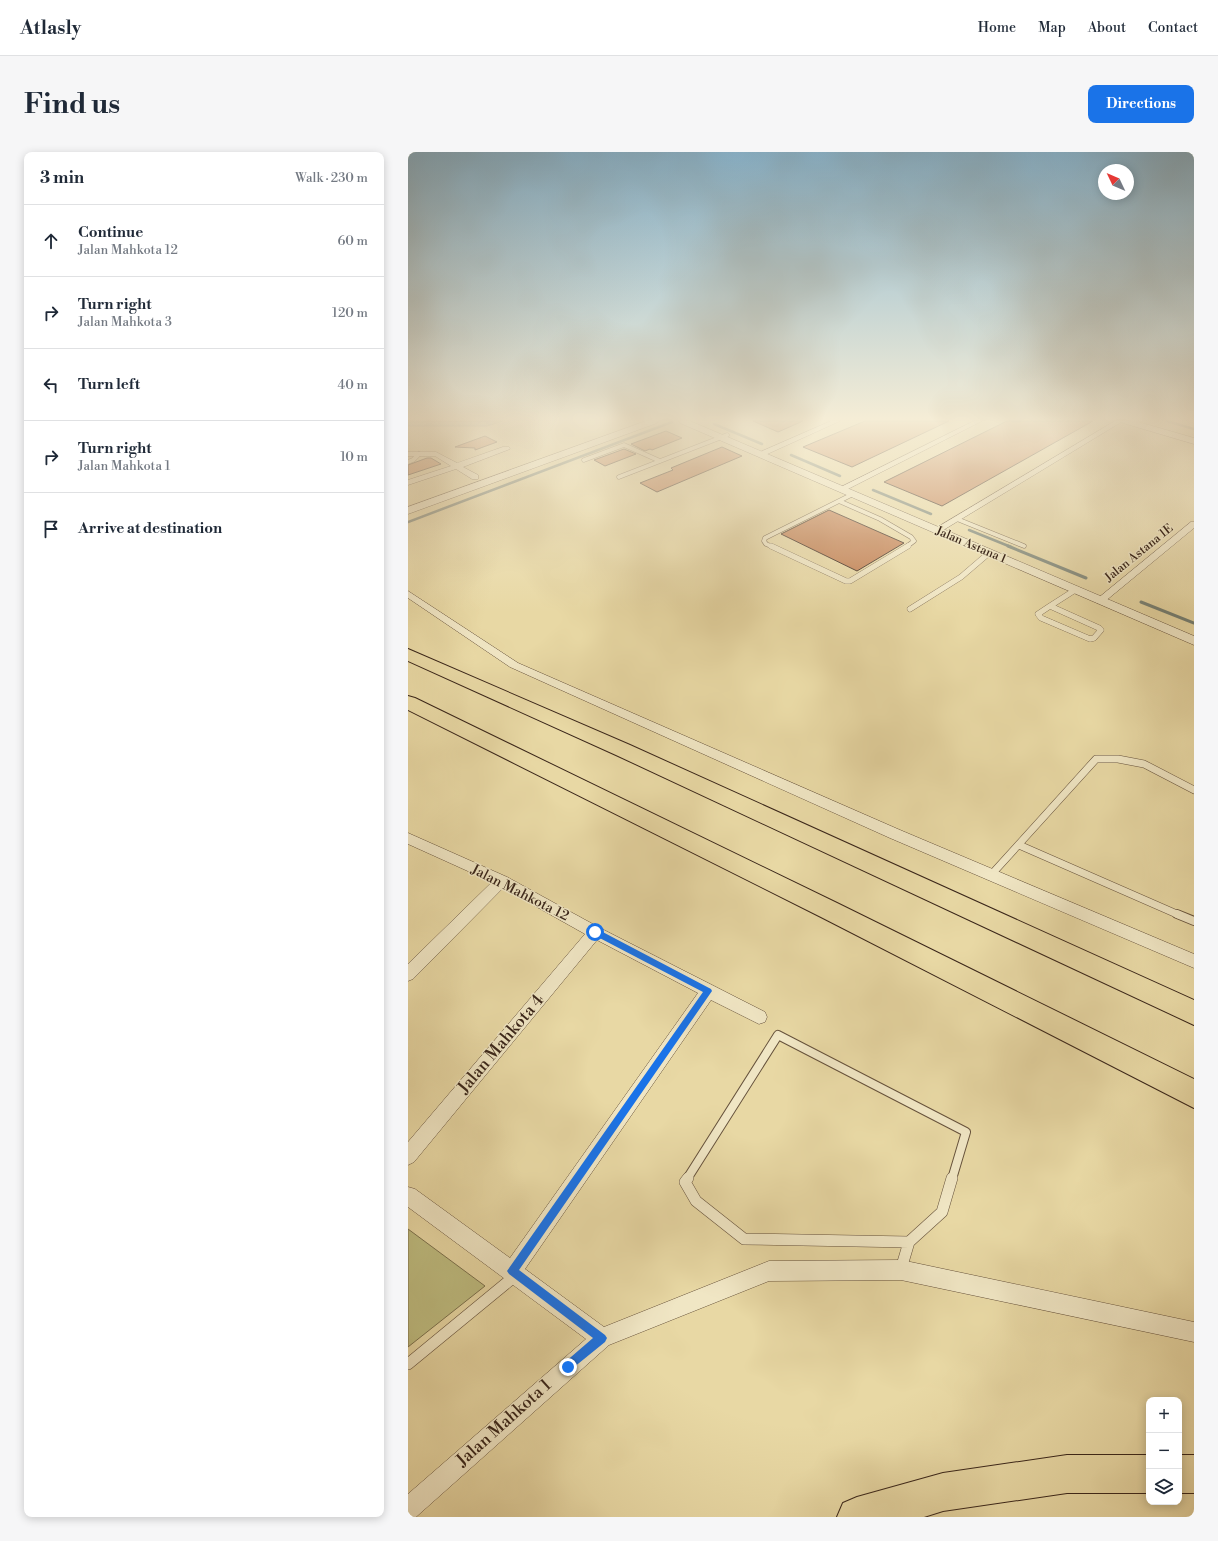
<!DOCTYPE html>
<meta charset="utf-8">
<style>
:root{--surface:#fff;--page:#f6f6f7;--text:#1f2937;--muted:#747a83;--line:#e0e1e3;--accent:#1a73e8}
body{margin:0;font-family:"Libre Bodoni",serif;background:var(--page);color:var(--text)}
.controls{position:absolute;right:12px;bottom:12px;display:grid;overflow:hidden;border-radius:8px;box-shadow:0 2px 10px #0003}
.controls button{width:36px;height:36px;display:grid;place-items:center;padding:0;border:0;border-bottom:1px solid var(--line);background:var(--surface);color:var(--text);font:20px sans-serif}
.compass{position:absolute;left:690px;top:12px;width:36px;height:36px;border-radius:50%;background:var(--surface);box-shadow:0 2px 10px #0003;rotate:314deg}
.stop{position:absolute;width:12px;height:12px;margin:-9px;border:3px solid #1a73e8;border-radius:50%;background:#fff}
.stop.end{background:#1a73e8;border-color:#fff;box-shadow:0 1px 4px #0008}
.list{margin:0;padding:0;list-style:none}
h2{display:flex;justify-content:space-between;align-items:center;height:52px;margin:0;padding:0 16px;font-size:17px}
h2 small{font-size:13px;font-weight:400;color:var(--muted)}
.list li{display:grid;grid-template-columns:26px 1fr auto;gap:12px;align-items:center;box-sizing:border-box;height:72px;padding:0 16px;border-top:1px solid var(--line)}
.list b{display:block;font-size:15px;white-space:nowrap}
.list p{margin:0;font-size:13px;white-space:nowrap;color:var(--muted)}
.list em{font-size:13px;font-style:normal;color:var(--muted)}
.icon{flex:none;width:22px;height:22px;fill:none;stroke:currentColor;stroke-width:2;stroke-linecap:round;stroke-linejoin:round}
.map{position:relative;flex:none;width:786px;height:1365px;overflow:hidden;border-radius:8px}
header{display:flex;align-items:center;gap:24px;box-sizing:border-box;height:56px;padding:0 20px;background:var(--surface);border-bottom:1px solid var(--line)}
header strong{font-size:19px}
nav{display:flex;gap:22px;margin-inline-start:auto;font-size:14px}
.intro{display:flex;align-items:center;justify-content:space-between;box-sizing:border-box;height:96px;padding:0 24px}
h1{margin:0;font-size:28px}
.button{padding:10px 18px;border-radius:8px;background:var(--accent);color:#fff;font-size:14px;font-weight:700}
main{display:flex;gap:24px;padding:0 24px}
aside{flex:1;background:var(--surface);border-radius:8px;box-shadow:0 2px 10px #0003}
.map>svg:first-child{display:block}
.green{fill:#bebc80;stroke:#7c714d}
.water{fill:#99b8ae;stroke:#737e73}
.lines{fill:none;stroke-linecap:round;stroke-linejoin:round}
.shore{stroke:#6a6f64;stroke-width:1}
.stream-far1{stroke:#737e73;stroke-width:2.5}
.stream{stroke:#737e73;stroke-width:3}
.building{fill:#c37f52;stroke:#3a261a}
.service-far4-casing{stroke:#66523c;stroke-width:5}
.service-far3-casing{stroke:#66523c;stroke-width:6}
.service-far2-casing{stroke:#66523c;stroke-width:8}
.service-far1-casing{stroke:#66523c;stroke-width:10}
.service-casing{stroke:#66523c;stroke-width:12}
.minor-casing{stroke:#66523c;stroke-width:1}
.tertiary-casing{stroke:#66523c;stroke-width:1}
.motorway-casing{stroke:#3a261a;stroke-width:2}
.service-far4{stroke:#f0e6c4;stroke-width:4}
.service-far3{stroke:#f0e6c4;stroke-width:5.5}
.service-far2{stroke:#f0e6c4;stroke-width:7}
.service-far1{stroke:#f0e6c4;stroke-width:8}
.service{stroke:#f0e6c4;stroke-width:11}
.minor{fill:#f0e6c4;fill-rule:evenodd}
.tertiary{fill:#f0e6c4;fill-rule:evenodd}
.motorway{fill:#e8d8a4;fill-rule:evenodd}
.route{fill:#1a73e8}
.labels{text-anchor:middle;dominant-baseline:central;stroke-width:3;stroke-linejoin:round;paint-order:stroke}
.far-street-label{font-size:12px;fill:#3a261a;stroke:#f0e6c4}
.street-label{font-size:14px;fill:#3a261a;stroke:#f0e6c4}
.near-street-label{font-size:17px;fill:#3a261a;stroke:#f0e6c4}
</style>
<header>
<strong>Atlasly</strong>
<nav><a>Home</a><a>Map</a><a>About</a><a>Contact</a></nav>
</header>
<div class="intro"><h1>Find us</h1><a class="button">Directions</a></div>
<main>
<aside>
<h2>3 min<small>Walk · 230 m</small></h2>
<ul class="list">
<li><svg class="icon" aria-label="ahead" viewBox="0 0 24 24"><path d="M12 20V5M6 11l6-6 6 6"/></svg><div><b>Continue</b><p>Jalan Mahkota 12</p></div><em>60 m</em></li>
<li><svg class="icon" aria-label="right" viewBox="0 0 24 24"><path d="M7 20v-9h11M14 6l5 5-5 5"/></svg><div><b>Turn right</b><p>Jalan Mahkota 3</p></div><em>120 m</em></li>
<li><svg class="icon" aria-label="left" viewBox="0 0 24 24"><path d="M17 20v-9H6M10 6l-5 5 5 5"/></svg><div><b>Turn left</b></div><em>40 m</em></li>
<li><svg class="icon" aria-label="right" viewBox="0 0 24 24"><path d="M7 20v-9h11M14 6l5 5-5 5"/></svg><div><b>Turn right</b><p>Jalan Mahkota 1</p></div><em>10 m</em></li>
<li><svg class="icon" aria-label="arrive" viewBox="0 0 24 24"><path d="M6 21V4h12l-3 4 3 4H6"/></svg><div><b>Arrive at destination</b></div></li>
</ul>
</aside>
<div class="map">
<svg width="786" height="1365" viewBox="0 0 786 1365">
<rect width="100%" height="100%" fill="#e8d8a4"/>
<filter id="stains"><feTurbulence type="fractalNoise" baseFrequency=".005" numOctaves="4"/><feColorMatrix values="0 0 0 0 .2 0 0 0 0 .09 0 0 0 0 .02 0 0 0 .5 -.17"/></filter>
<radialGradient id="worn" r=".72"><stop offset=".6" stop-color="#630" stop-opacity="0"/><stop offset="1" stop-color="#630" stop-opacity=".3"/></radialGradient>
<path class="green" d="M0,1077l77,57 -77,61z"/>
<path class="water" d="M0,269h95l-16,5h-79z"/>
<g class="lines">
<path class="shore" d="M0,270l82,-1"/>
<path class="stream-far1" d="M759,269l27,8
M306,272l48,20
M383,303l49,21
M465,338l58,24
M0,370l264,-100
M561,378l42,17"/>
<path class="stream" d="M600,394l78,32
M733,450l53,21"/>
</g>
<path class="building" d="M345,269h50l-25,11z
M457,269h84l-97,46 -49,-20z
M599,269h86l-151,85 -58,-24z
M258,279l16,7 -30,12 -2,-1 -5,2 -14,-7z
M77,284l12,6 -22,8v-2l-20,-1z
M314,295l20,9 -85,36 -17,-9 33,-13 -2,-2z
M216,297l12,5 -31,12 -11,-6z
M19,306h4l10,6 -33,11v-10z
M421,358l75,33 -47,28 -76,-37z"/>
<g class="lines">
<defs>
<path id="service-far4" d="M176,308l40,-15 36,16
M0,310l5,-2 6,-6
M211,325l108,-42
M431,349l41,18 31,18 3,4 -8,6
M431,349l14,-7
M549,367l67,27
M365,395l-7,-3 -2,-3 1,-3 74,-37"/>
<path id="service-far3" d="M363,394l75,35h4l58,-35
M642,454l49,22 2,2 -7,8 -4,1 -49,-21 -3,-4z
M642,454l25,-16
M502,457l51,-32 28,-24"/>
<path id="service-far2" d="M611,693l160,70
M583,723l105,-116h22l26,5 50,26"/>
<path id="service-far1" d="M769,762l17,7
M279,1027l91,-144 188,97 -14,47"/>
<path id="service" d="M280,1026l-3,4 11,19 48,38 165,3
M501,1090l33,-30 10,-34
M493,1117l8,-27
M0,1212l107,-88"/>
<path id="minor" d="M423,269h9l-77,35h-6l-1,-2z
M566,269h8l-138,70h-3l-4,-2z
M707,269h8l-183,111h-6l-1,-2z
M95,295h6l1,2 -47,18 15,8v4h-6l-16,-10 -48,16v-5l43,-14 -16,-10h-27v-4h28l21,11z
M783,370h3v6l-91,75h-6l-2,-2 2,-2z
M0,439l110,72 382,167 294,124v14l-304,-130 -380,-171 -102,-69z
M0,681l99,44 93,51 165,84 2,5 -2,5 -6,2 -48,-24 -186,269 79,58 165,-66 132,-1 293,62v20l-293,-62 -132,1 -160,64 -193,172h-8v-23l178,-155 -178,-132v-20l7,2 95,69 188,-265 -101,-53 -183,222 -6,3v-23l177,-208 -82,-46 -90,91 -5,2v-17l84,-82 -84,-38z"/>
<path id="tertiary" d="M238,269h12l-1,2 -249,91v-7z
M271,269h11l504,215v9l-514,-222z
M714,269h13l59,17v6l-71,-21z"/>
<path id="motorway" d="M0,497l222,96 564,255v25l-578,-270 -208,-94z
M0,544l7,2 422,205 357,176v29l-373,-191 -413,-207z
M659,1303h82v38h-82l-124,18 -19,6h-87l6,-14 14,-6 86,-24z
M771,1303h15v38h-15z"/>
</defs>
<use href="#service-far4" class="service-far4-casing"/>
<use href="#service-far3" class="service-far3-casing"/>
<use href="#service-far2" class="service-far2-casing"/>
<use href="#service-far1" class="service-far1-casing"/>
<use href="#service" class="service-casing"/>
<use href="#minor" class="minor-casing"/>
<use href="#tertiary" class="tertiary-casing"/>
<use href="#motorway" class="motorway-casing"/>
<use href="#service-far4" class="service-far4"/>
<use href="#service-far3" class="service-far3"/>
<use href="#service-far2" class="service-far2"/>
<use href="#service-far1" class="service-far1"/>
<use href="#service" class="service"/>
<use href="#minor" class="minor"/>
<use href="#tertiary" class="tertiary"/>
<use href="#motorway" class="motorway"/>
</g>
<linearGradient id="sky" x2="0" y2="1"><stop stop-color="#88b6d1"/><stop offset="0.58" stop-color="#f5edd6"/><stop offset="1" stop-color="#f5edd6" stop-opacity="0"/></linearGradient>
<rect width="786" height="460" fill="url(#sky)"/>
<path class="route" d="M184,777h5l114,60 1,2 -193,279 86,65 2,3 -2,4 -37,30 -4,-1 -2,-4 2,-4 29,-25 -84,-64 -2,-3 196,-279 -111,-58z"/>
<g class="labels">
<g class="far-street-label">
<text transform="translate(563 393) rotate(23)">Jalan Astana 1</text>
<text transform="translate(731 401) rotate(-39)">Jalan Astana 1E</text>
</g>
<g class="street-label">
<text transform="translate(112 741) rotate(27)">Jalan Mahkota 12</text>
</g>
<g class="near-street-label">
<text transform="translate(93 892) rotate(-50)">Jalan Mahkota 4</text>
<text transform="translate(96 1271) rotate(-42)">Jalan Mahkota 1</text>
</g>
</g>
<rect width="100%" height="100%" filter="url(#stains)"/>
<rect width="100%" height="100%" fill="url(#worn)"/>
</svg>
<div class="controls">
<button>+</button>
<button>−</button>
<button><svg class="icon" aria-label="layers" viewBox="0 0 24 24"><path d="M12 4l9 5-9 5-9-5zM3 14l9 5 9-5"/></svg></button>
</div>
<svg class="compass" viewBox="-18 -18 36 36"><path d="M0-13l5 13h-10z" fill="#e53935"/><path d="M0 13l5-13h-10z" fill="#747a83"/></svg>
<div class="stop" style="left:187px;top:780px"></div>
<div class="stop end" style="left:160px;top:1215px"></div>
</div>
</main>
